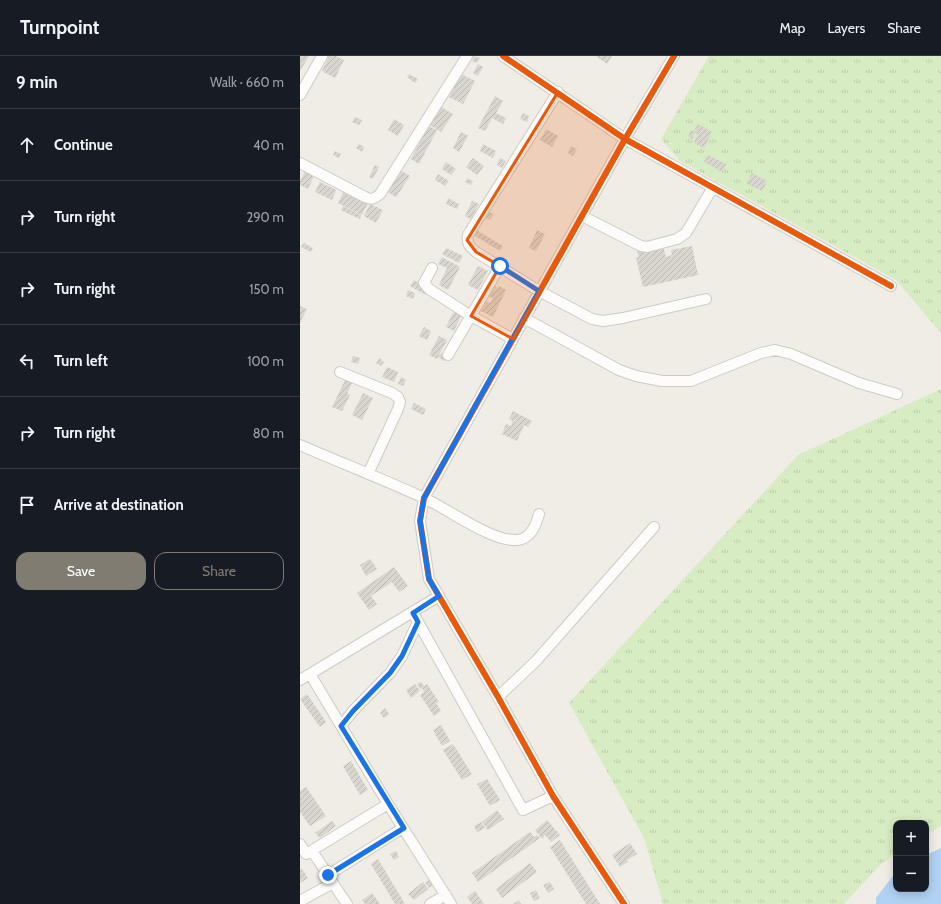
<!DOCTYPE html>
<meta charset="utf-8">
<style>
:root{--surface:#171b24;--page:#20242c;--text:#f1f3f6;--muted:#9ea1a6;--line:#363941;--accent:#807c71}
body{margin:0;font-family:Cabin,sans-serif;background:var(--page);color:var(--text)}
.controls{position:absolute;right:12px;bottom:12px;display:grid;overflow:hidden;border-radius:8px;box-shadow:0 2px 10px #0003}
.controls button{width:36px;height:36px;display:grid;place-items:center;padding:0;border:0;border-bottom:1px solid var(--line);background:var(--surface);color:var(--text);font:20px sans-serif}
.stop{position:absolute;width:12px;height:12px;margin:-9px;border:3px solid #1a73e8;border-radius:50%;background:#fff}
.stop.end{background:#1a73e8;border-color:#fff;box-shadow:0 1px 4px #0008}
.list{margin:0;padding:0;list-style:none}
h2{display:flex;justify-content:space-between;align-items:center;height:52px;margin:0;padding:0 16px;font-size:17px}
h2 small{font-size:13px;font-weight:400;color:var(--muted)}
.list li{display:grid;grid-template-columns:26px 1fr auto;gap:12px;align-items:center;box-sizing:border-box;height:72px;padding:0 16px;border-top:1px solid var(--line)}
.list b{display:block;font-size:15px;white-space:nowrap}
.list em{font-size:13px;font-style:normal;color:var(--muted)}
.actions{display:flex;gap:8px;padding:12px 16px}
.actions a{flex:1;padding:9px 0;border:1px solid var(--accent);border-radius:12px;text-align:center;font-size:14px;color:var(--accent)}
.actions .main{background:var(--accent);color:#fff}
.icon{flex:none;width:22px;height:22px;fill:none;stroke:currentColor;stroke-width:2;stroke-linecap:round;stroke-linejoin:round}
.map{position:relative;flex:none;width:641px;height:848px;overflow:hidden}
header{display:flex;align-items:center;gap:24px;box-sizing:border-box;height:56px;padding:0 20px;background:var(--surface);border-bottom:1px solid var(--line)}
header strong{font-size:19px}
nav{display:flex;gap:22px;margin-inline-start:auto;font-size:14px}
main{display:flex}
aside{flex:1;background:var(--surface)}
.map>svg:first-child{display:block}
.grass{fill:url(#grass-tufts)}
.water{fill:#b1d2f3}
.building{fill:url(#building-hatch)}
.lines{fill:none;stroke-linecap:round;stroke-linejoin:round}
.minor-casing{stroke:#cdcbc4;stroke-width:12}
.minor{stroke:#fdfcfb;stroke-width:10}
.cycleway-casing{stroke:#fff;stroke-width:8}
.cycleway{stroke:#e8590c;stroke-width:6}
.route{stroke:#1a73e8;stroke-width:5}
.marked{fill:#e8590c;fill-opacity:0.2;stroke:#e8590c;stroke-width:3;stroke-linejoin:round}
</style>
<header>
<strong>Turnpoint</strong>
<nav><a>Map</a><a>Layers</a><a>Share</a></nav>
</header>
<main>
<aside>
<h2>9 min<small>Walk · 660 m</small></h2>
<ul class="list">
<li><svg class="icon" aria-label="ahead" viewBox="0 0 24 24"><path d="M12 20V5M6 11l6-6 6 6"/></svg><div><b>Continue</b></div><em>40 m</em></li>
<li><svg class="icon" aria-label="right" viewBox="0 0 24 24"><path d="M7 20v-9h11M14 6l5 5-5 5"/></svg><div><b>Turn right</b></div><em>290 m</em></li>
<li><svg class="icon" aria-label="right" viewBox="0 0 24 24"><path d="M7 20v-9h11M14 6l5 5-5 5"/></svg><div><b>Turn right</b></div><em>150 m</em></li>
<li><svg class="icon" aria-label="left" viewBox="0 0 24 24"><path d="M17 20v-9H6M10 6l-5 5 5 5"/></svg><div><b>Turn left</b></div><em>100 m</em></li>
<li><svg class="icon" aria-label="right" viewBox="0 0 24 24"><path d="M7 20v-9h11M14 6l5 5-5 5"/></svg><div><b>Turn right</b></div><em>80 m</em></li>
<li><svg class="icon" aria-label="arrive" viewBox="0 0 24 24"><path d="M6 21V4h12l-3 4 3 4H6"/></svg><div><b>Arrive at destination</b></div></li>
</ul>
<div class="actions"><a class="main">Save</a><a>Share</a></div>
</aside>
<div class="map">
<svg width="641" height="848" viewBox="0 0 641 848">
<defs>
<pattern id="grass-tufts" width="24" height="20" patternUnits="userSpaceOnUse"><rect width="24" height="20" fill="#d8ecc3"/><path d="M3 7l-1-3M5 7V3M7 7l1-3M15 17l-1-3M17 17v-4M19 17l1-3" fill="none" stroke="#bbcba8"/></pattern>
<pattern id="building-hatch" width="6" height="6" patternUnits="userSpaceOnUse"><rect width="6" height="6" fill="#d8d6ce"/><path d="M-1 1l2-2M0 6l6-6M5 7l2-2" fill="none" stroke="#bbb9b1"/></pattern>
</defs>
<rect width="100%" height="100%" fill="#efede6"/>
<path class="grass" d="M409,0h232v277l-45,-53 -216,-119 -19,-22z
M641,333v437l-15,9v-12h-30v31l-14,9 -38,41h-181l-19,-66 -75,-135 229,-248z"/>
<path class="water" d="M641,792v56h-65v-6l20,-26v17h30v-34z"/>
<path class="building" d="M0,0h9l-9,15z
M29,0h7l8,4 -9,18 -13,-7z
M174,0l6,2 -3,5 -5,-2z
M296,0h16l-5,8z
M178,8l5,3 -5,9 -5,-3z
M109,18l9,5 -3,4 -8,-6z
M161,18l14,7 -12,23 -14,-7z
M195,40l8,5 -7,12 10,5 -3,6 -11,-6 -7,13 -7,-3z
M141,51l12,7 -12,18 -11,-7z
M223,57l6,3 -2,6 -7,-3z
M55,61l7,3 -3,5 -7,-3z
M94,63l10,6 -6,11 -10,-6z
M398,68l14,8 -8,16 -10,-5 4,-9 -3,-1 -3,6 -4,-2 3,-7 3,1z
M128,70l9,4 -18,34 -8,-5z
M246,73l12,7 -6,11 -12,-7z
M161,76l7,4 -9,16 -6,-4z
M59,88l5,3 -2,5 -6,-4z
M183,88l13,7 -3,7 -13,-7z
M271,90l6,3 -4,7 -5,-3z
M35,95l6,3 -2,4 -6,-3z
M408,99l18,9 -4,8 -18,-10z
M173,102l11,8 -7,9 -11,-8z
M200,102l6,3 -4,7 -5,-3z
M146,106l10,7 -5,6 -9,-6z
M75,109l4,2 -6,12 -4,-2z
M100,114l10,6 -14,21 -10,-6z
M5,115l9,5 -6,13 -8,-4v-4z
M452,117l15,8 -5,10 -16,-8z
M138,118l11,7 -4,5 -10,-6z
M167,122l6,3 -2,4 -6,-3z
M20,126l16,8 -4,10 -17,-8z
M44,135l24,12 -6,12 -24,-12z
M148,142l11,6 -2,5 -11,-5z
M172,145l7,3 -8,15 -6,-3z
M70,148l13,6 -7,13 -12,-7z
M43,150l18,9 -1,4 -19,-9z
M189,156l5,2 -4,6 -4,-2z
M173,172l30,18 -3,5 -30,-18z
M237,174l8,4 -9,17 -7,-3z
M4,187l9,5 -2,4 -10,-5z
M363,190l3,11 6,-2 -1,-5 21,-4 6,29 -55,12 -7,-29 3,-1 -2,-6z
M146,192l17,8 -4,7 -17,-9z
M142,201l18,10 -12,23 -9,-5 8,-17 -9,-4z
M178,210l10,5 -10,19 -10,-5z
M114,224l15,9 -3,6 -16,-9z
M193,229l5,3 1,-2 7,4 -13,27 -12,-6 5,-10 4,2 3,-5 -6,-2z
M108,234l7,3 -2,6 -7,-3z
M0,250l7,3 -7,14z
M154,255l8,3 -8,17 -8,-4z
M124,271l7,4 -4,9 -8,-4z
M139,280l8,4 -10,19 -8,-4z
M142,297l5,4 -3,4 -6,-4z
M53,300l7,2 -2,6 -7,-2z
M79,302l5,4 -3,4 -5,-3z
M87,311l11,5 -4,10 -12,-5z
M47,320l7,3 -7,15 3,1 -8,16 -10,-4z
M101,321l5,3 -3,6 -5,-2z
M63,337l10,5 -11,22 -10,-5z
M114,347l12,6 -3,6 -12,-6z
M213,355l19,10 -4,6 -4,-2 -7,16 -15,-7 4,-10 5,2 2,-6 7,4 -6,-4 -1,1 -4,-2z
M70,503l7,10 -11,7 -6,-11z
M94,511l14,19 -9,6 -7,-10 -21,14 6,8 -8,6 -12,-17z
M121,626l3,4 3,-2 12,18 -3,1 5,8 -7,5 -14,-21 4,-3 -2,-4 -2,1 -3,-5z
M115,628l5,7 -9,7 -5,-8z
M7,638l19,28 -6,5 -20,-28z
M85,652l4,6 -5,4 -4,-5z
M141,669l9,16 -8,5 -9,-16z
M153,688l19,30 -10,6 -19,-30z
M51,705l17,29 -8,5 -17,-29z
M187,723l13,21 -10,6 -13,-22z
M6,731l20,29 -16,10 -10,-14v-21z
M197,754l7,9 -16,11 -6,-8z
M247,764l13,15 -9,7 -6,-7 -3,4 -7,-9z
M32,765l4,5 -16,12 -5,-5z
M181,766l4,6 -8,4 -3,-6z
M230,776l4,5 3,-2 3,3 -62,44 -6,-9z
M260,784l40,64h-14l-36,-57z
M330,787l7,11 -10,6 1,2 -8,5 -8,-12z
M96,795l3,6 -5,3 -4,-6z
M78,803l27,45h-10l-24,-40z
M230,807l7,9 -35,26 -6,-9z
M2,813l6,9 -8,5v-13z
M133,821l3,5 -7,6 -4,-5z
M123,826l5,7 -14,11 -6,-6z
M250,826l4,7 -6,4 -5,-8z
M236,834l4,8 -6,3 -4,-8z
M175,835l9,13h-12l-5,-7z
M72,837l8,11h-15l-3,-4z
M219,844l2,4h-8z"/>
<g class="lines">
<defs>
<path id="minor" d="M203,0l122,83 266,147
M258,36l-90,143c-2,8 2,12 8,17l63,39 53,28 11,2 20,-3 83,-19
M0,39l22,-39
M0,107l65,34c7,3 9,2 15,-3l87,-138
M282,160l59,30 6,1 30,-8 9,-6 27,-46
M132,212l-8,15 5,6 42,27 42,23
M224,262l95,52 17,6 26,5h29l70,-28 14,-3 16,4 68,29 38,11
M148,299l52,-89
M40,316l52,21 6,4 2,5 -2,7 -30,65
M0,389c41,18 83,34 124,53 24,11 68,44 93,42 14,-1 19,-15 22,-26
M113,557l110,197 30,-14
M0,624l139,-84
M198,641l38,-36 118,-134
M41,670l12,-15 37,-38 12,-17 16,-34
M88,748l63,100
M0,788l6,10 82,-50 -78,-130
M12,795l16,24 75,-47
M30,823l17,25
M0,845l33,-18
M130,848l16,-9
M324,848l-71,-108 -55,-99 -69,-118 -9,-58 4,-23 201,-359 49,-83"/>
</defs>
<use href="#minor" class="minor-casing"/>
<use href="#minor" class="minor"/>
<defs>
<path id="cycleway" d="M203,0l122,83 266,147
M324,848l-71,-108 -55,-99 -69,-118 -9,-58 4,-23 201,-359 49,-83"/>
</defs>
<use href="#cycleway" class="cycleway-casing"/>
<use href="#cycleway" class="cycleway"/>
</g>
<g class="lines">
<path class="route" d="M28,819l76,-47 -63,-102 12,-15 37,-38 12,-17 16,-34 -5,-9 26,-17 -10,-17 -9,-58 4,-23 115,-207 -39,-25"/>
</g>
<path class="marked" d="M258,36l67,47 -112,200 -42,-23 29,-50 -24,-14 -9,-12z"/>
</svg>
<div class="controls">
<button>+</button>
<button>−</button>
</div>
<div class="stop" style="left:200px;top:210px"></div>
<div class="stop end" style="left:28px;top:819px"></div>
</div>
</main>
